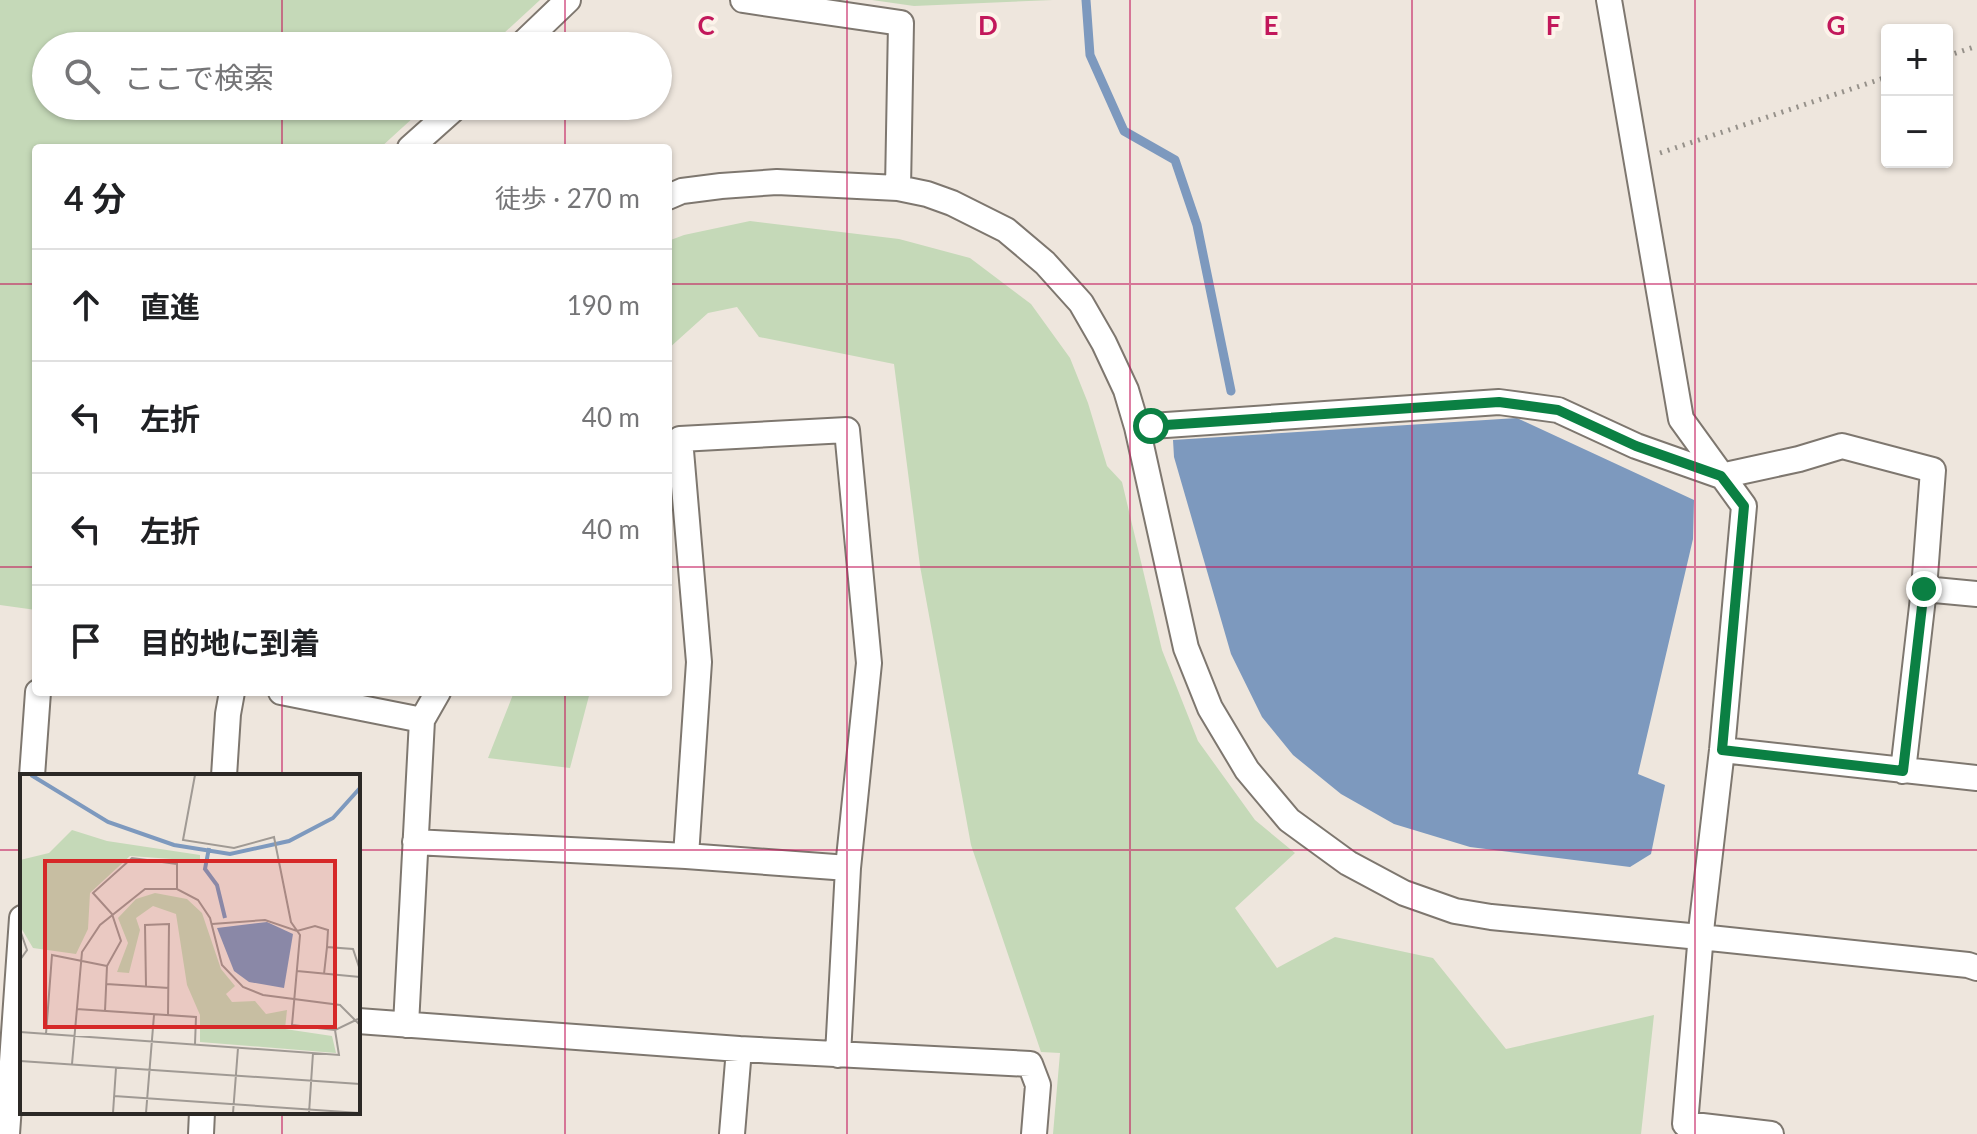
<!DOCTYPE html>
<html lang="ja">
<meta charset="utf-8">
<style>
:root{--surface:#fff;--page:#f2f2f2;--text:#202124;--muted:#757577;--line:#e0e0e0}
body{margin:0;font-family:Lato,"Noto Sans JP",sans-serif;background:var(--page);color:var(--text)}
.controls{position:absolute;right:24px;top:24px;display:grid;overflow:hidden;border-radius:8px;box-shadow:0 2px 6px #0004}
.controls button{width:72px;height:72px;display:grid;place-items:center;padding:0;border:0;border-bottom:2px solid var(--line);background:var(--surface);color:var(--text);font:40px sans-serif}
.stop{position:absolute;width:24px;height:24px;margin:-18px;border:6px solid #0b8043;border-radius:50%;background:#fff}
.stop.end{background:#0b8043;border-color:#fff;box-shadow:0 2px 8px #0008}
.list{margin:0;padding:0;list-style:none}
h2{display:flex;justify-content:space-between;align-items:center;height:104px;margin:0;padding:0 32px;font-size:34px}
h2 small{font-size:26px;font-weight:400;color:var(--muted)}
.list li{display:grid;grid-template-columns:52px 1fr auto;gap:24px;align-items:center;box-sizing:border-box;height:112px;padding:0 32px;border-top:2px solid var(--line)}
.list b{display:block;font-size:30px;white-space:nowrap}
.list em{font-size:26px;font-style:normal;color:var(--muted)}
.icon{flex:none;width:44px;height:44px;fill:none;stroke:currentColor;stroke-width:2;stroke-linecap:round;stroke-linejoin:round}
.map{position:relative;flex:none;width:1977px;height:1134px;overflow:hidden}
.search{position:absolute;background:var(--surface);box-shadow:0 2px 6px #0004;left:32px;top:32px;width:640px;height:88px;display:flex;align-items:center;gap:20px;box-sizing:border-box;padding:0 28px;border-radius:44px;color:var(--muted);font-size:30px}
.panel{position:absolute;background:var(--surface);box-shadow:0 2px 6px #0004;left:32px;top:144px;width:640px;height:552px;border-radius:8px}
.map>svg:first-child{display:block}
.green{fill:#c5d9b8}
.water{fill:#7d99be}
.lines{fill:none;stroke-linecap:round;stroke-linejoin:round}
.stream{stroke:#7d99be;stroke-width:9}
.minor-casing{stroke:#7e776f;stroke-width:28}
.path{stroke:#96918a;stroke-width:5;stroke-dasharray:2 6;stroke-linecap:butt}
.minor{stroke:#fff;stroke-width:24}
.route{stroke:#0b8043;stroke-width:10}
.grid{fill:none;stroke:#c2185b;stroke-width:2;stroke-opacity:0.55}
.inset-river{fill:none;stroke:#7d99be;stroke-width:4}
.inset-road{fill:none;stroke:#a09a94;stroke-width:2}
.view{fill:#d62828;fill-opacity:0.15;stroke:#d62828;stroke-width:4}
.inset-edge{fill:none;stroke:#2c2926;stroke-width:4}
.grid-label{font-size:26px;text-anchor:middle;font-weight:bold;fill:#c2185b;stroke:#fcf3ea;stroke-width:8;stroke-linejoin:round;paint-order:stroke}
</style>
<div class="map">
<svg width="1977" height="1134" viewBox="0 0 1977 1134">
<rect width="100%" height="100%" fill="#eee6dd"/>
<path class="green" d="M0,0h540l-50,46h-444v60h380l-46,42h-344v462l-36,-5z
M872,0h181l-139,6z
M750,221l149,18 71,19 61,46 39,54 18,45 19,63 15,16 40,168 36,91 57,79 40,33 -60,55 42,60 58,-31 98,21 73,91 148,-34 -13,119h-588l7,-81 -19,-1 -70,-207 -51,-279 -26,-202 -135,-27 -22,-30 -29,6 -40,36v-108l16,-6z
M514,692h76l-20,76 -82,-10z"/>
<path class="water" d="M1517,418l177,82 -1,39 -55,235 27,11 -14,69 -21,13 -160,-20 -76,-23 -53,-30 -48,-39 -31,-38 -31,-63 -57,-197 -1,-17z"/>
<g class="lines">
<path class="stream" d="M1086,0l4,55 34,76 51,29 22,65 34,166"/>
<defs>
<path id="minor" d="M743,0l158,23 -3,165
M1609,0l72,419 63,87 -22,244 -20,172 -17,202 86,10
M520,46l48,-46
M410,148l47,-42
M668,197l14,-6 39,-5 56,-4 121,6 29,6 25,9 54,27 39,33 36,40 23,40 22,47 11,37 49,221 24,60 37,62 42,50 59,43 56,30 51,18 36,6 209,20 268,28 9,3
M1137,427l362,-25 59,8 78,36 85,30 78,-17 43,-13 91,24 -9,119 53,5
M281,692l141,28
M1722,750l255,28
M1903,771l21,-182
M32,776l6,-84
M224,776l4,-62 4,-22
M415,842l271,14 162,12
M686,856l13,-194 -19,-223 167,-9 22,233 -21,205 -10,187
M358,1021l381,28 291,15 8,21 -4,49
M406,1025l16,-305 16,-28
M7,1134l15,-216
M201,1134l1,-22
M732,1134l7,-85"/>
</defs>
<use href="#minor" class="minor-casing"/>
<path class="path" d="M1947,56l30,-10
M1660,153l227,-76"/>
<use href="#minor" class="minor"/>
</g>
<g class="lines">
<path class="route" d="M1151,426l348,-24 59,8 78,36 85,30 23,30 -22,244 181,21 21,-182"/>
</g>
<path class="grid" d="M282,0v46M565,0v46M847,0v1134M1130,0v1134M1412,0v1134M1695,0v1134M282,106v42M565,106v42M0,284h36M668,284h1309M0,567h36M668,567h1309M282,692v84M565,692v442M0,850h22M358,850h1619M282,1112v22"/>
<g transform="translate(20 774)">
<rect width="340" height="340" fill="#eee6dd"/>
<path d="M52,56l35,11 93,14v6l-70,-5 -40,37 -2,36 -12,25 -43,-6 -13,-22v-66l29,-7zM135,119l32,6 15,14 19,56 14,17 -9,8 6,8 23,-1 11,13 21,-4 -2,19 47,7 4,17 -136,-11v-27l-13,-30 -11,-71 -23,-8 -17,12 4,12 -11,43 -12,-1 11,-29 -10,-25 18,-19z" fill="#c5d9b8"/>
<path d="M247,148l26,12 -9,54 -35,-6 -15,-11 -17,-43z" fill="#7d99be"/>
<path class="inset-river" d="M11,1l77,47 66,23 56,9 59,-13 44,-23 27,-30M189,74l-4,21 12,16 8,33"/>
<path class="inset-road" d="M175,1l-12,65 51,8 40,-11 17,85 9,13 -8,90 43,5M192,150l53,-4 32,11 18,-5 13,4 -1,17 26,2 7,21M0,156l7,20 -7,10M277,197l63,6M304,200l3,-27M86,210l63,4M126,212l-1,-61 24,-1 -1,91M56,235l120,8 -1,27M85,237l2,-45 14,-25 -9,-27 -19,-21 39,-35 45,6v25M0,258l319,23 -4,-25 23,-11M26,260l6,-79 55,11M0,287l340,23M52,290l10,-112 18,-27 45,-36h32l21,11 12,18 12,47 21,22 20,8 77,10 20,20M94,322l246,17M93,339l3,-45M126,339l8,-98M213,339l5,-65M289,339l4,-60"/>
<path class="view" d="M25,87h290v166h-290z"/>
<rect width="340" height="340" class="inset-edge"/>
</g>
<g class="grid-label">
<text x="706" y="35">C</text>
<text x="988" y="35">D</text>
<text x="1271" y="35">E</text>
<text x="1553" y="35">F</text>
<text x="1836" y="35">G</text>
</g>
</svg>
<div class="controls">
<button>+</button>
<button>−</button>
</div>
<div class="stop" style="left:1151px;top:426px"></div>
<div class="stop end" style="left:1924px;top:589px"></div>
<div class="search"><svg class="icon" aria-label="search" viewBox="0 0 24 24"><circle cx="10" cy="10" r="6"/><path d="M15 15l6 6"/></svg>ここで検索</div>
<section class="panel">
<h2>4 分<small>徒歩 · 270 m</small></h2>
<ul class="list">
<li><svg class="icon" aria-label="ahead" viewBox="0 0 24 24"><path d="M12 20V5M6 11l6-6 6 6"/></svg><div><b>直進</b></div><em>190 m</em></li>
<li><svg class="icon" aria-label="left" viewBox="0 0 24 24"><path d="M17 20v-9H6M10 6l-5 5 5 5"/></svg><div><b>左折</b></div><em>40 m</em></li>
<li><svg class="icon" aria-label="left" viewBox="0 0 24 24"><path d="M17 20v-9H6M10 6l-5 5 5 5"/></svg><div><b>左折</b></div><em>40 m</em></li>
<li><svg class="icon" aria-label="arrive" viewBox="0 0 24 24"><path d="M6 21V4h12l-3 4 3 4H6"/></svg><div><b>目的地に到着</b></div></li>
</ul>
</section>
</div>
